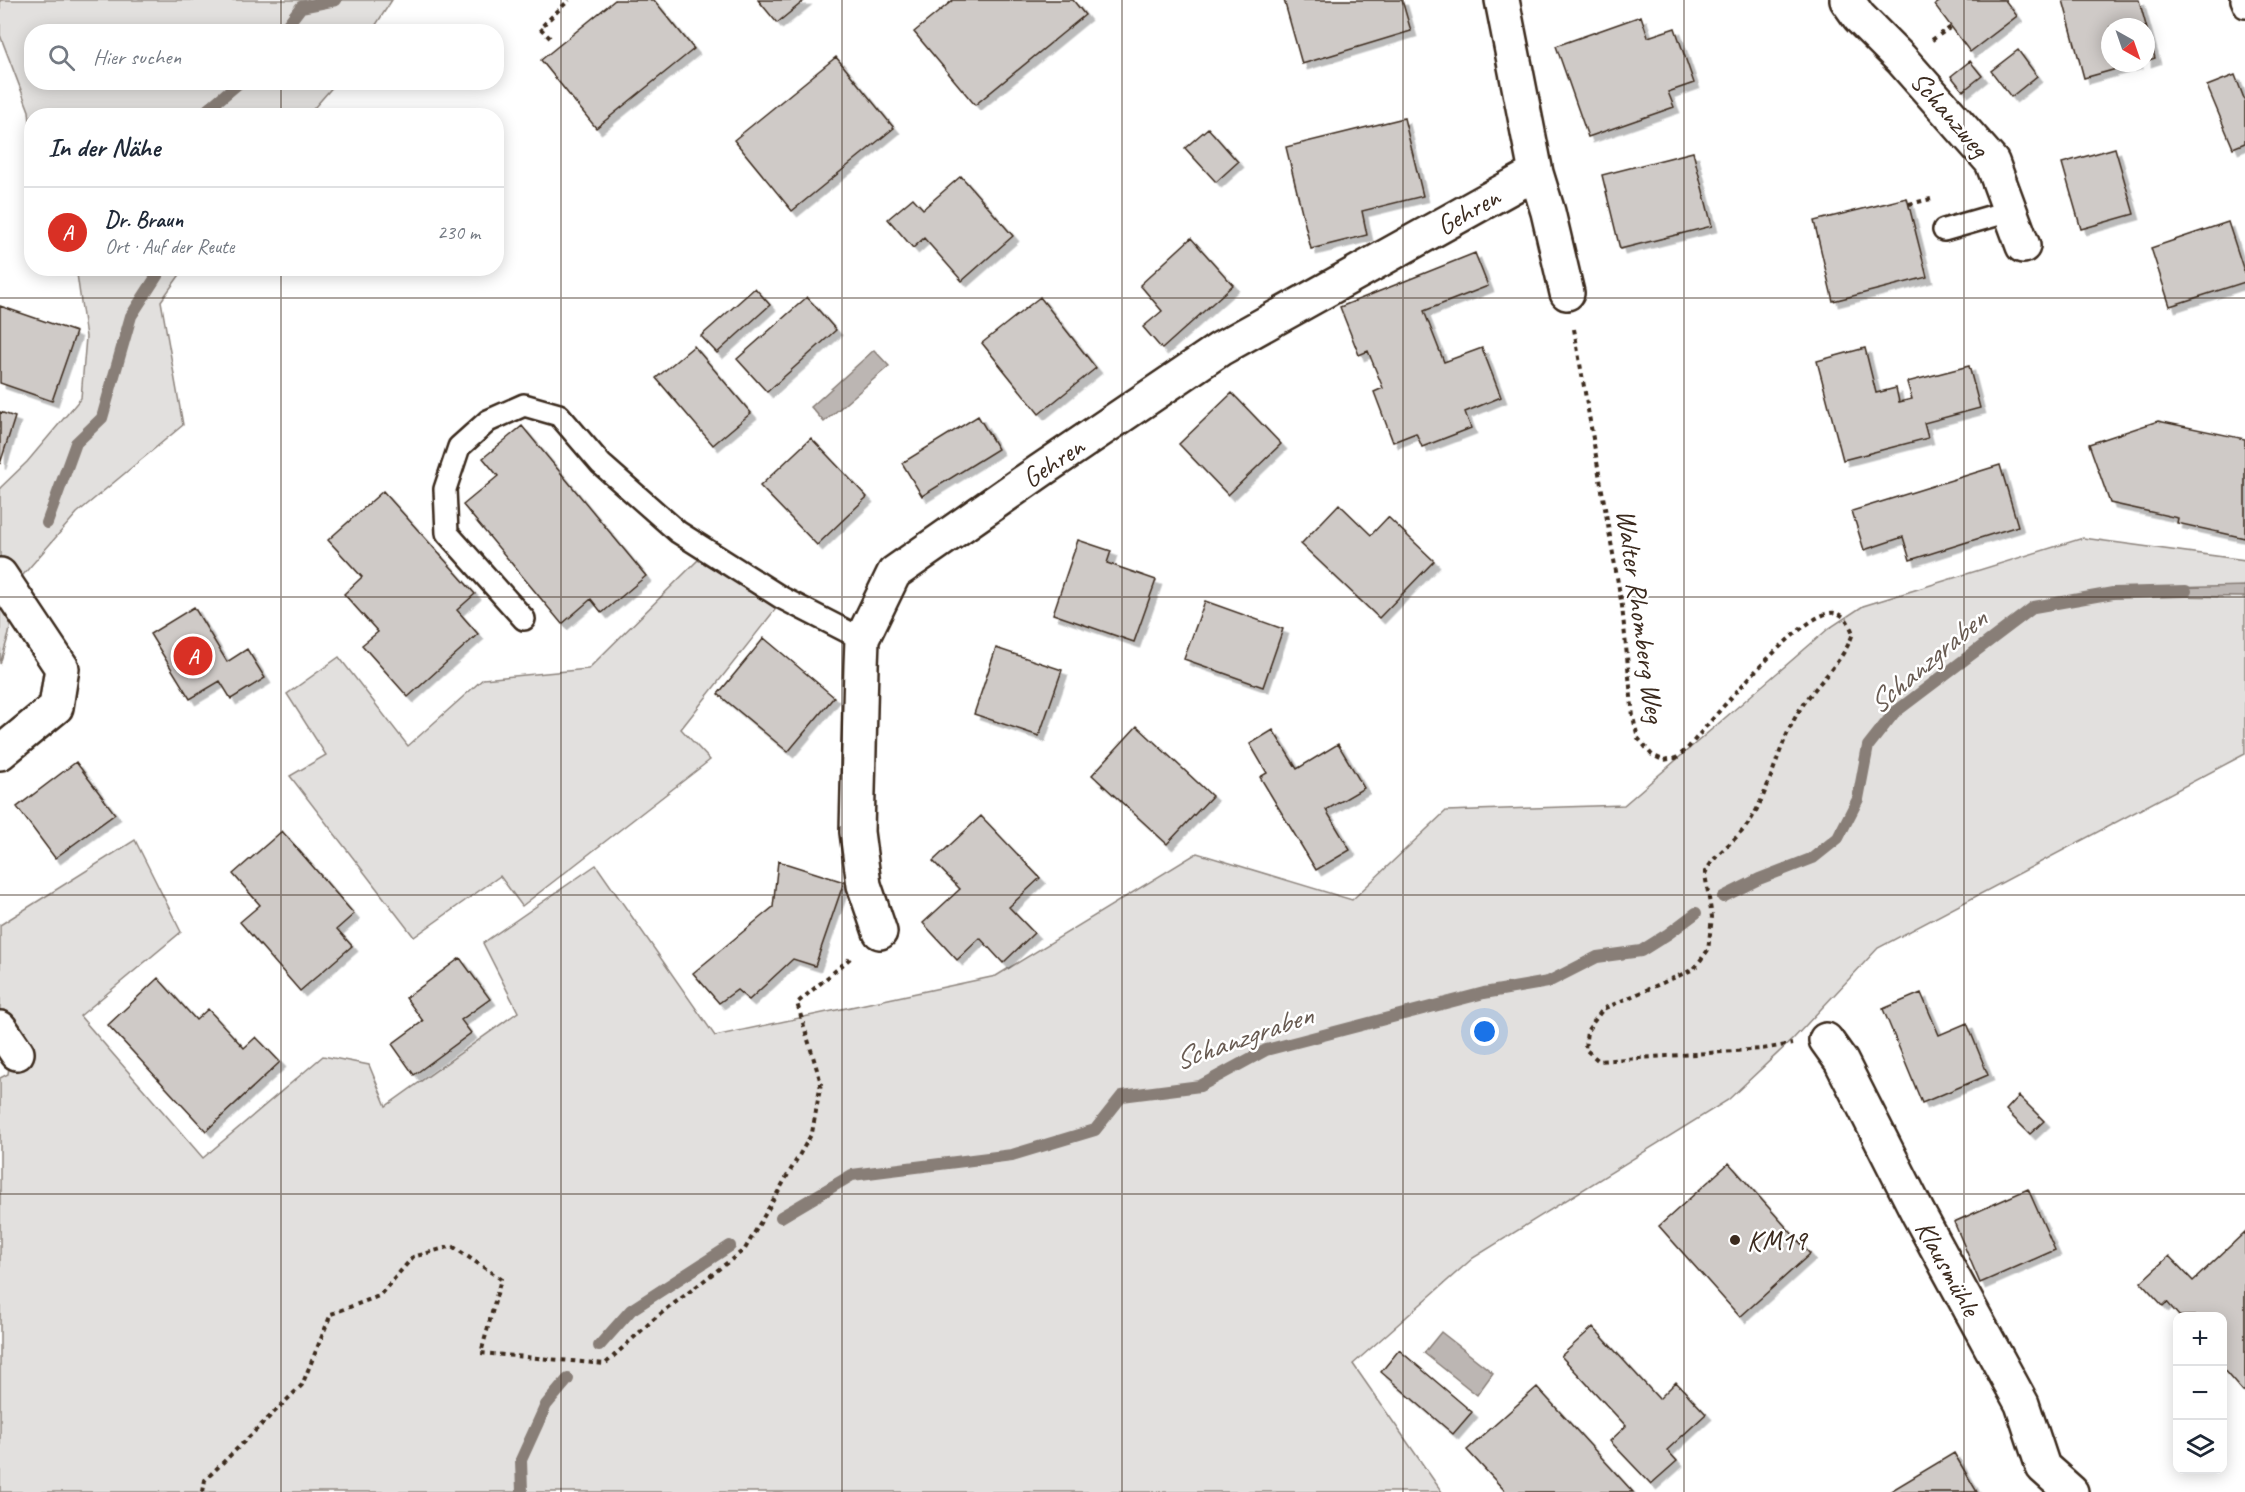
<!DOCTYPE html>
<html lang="de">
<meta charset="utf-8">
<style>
:root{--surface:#fff;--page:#f6f6f7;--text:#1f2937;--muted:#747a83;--line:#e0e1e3;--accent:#d93025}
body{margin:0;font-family:Caveat,sans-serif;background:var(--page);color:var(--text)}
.controls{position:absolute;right:18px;bottom:18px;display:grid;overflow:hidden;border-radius:12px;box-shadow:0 3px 15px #0003}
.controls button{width:54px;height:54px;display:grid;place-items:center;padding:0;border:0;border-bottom:2px solid var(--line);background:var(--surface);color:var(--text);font:30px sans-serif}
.compass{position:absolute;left:2101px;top:18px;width:54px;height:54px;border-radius:50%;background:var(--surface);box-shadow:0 3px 15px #0003;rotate:140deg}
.you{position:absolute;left:1485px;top:1032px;width:21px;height:21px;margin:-15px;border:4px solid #fff;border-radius:50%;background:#1a73e8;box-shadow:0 0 0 9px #1a73e833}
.badge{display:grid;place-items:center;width:39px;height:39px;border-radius:50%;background:var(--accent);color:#fff;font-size:20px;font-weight:700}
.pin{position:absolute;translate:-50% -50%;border:3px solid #fff;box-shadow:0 2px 6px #0006}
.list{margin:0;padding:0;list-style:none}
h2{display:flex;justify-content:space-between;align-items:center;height:78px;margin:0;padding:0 24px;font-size:26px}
h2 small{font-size:20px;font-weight:400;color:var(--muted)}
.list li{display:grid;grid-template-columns:39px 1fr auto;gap:18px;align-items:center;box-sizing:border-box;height:90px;padding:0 24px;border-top:2px solid var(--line)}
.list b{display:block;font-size:22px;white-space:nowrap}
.list p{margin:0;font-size:20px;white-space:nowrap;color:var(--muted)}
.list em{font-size:20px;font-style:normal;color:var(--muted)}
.icon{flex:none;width:33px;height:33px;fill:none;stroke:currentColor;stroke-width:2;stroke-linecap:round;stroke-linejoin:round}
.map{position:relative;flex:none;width:2245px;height:1492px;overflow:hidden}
.search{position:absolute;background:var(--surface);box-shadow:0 3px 15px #0003;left:24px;top:24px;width:480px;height:66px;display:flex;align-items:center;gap:15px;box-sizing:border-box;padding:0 21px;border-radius:24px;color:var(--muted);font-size:22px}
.panel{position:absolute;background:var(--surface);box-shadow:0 3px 15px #0003;left:24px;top:108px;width:480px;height:168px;border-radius:24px}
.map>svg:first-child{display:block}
.green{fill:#e2e0de;stroke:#8e857e;stroke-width:1.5}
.water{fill:#bcb6b3;stroke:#887e77;stroke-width:1.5}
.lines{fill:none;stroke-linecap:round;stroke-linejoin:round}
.stream{stroke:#887e77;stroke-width:12}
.building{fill:#cfcac7;stroke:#3b2a1e;stroke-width:1.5;filter:url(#shadow)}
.service-casing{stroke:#3b2a1e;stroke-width:26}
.minor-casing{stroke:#3b2a1e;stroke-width:38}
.path{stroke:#3b2a1e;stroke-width:4;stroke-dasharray:4.5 4.5;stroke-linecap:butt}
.service{stroke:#fff;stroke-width:21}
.minor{stroke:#fff;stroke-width:33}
.grid{fill:none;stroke:#3b2a1e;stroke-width:1.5;stroke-opacity:0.55}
.poi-dot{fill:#3b2a1e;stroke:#fff;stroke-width:2}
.labels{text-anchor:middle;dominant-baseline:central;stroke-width:5;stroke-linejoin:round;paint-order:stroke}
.street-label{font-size:28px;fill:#3b2a1e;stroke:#fff}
.poi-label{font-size:28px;fill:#3b2a1e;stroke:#fff;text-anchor:start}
.water-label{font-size:30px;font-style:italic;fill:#685b52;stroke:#fff}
</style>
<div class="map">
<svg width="2245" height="1492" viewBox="0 0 2245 1492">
<defs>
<filter id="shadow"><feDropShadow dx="5.5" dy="5.5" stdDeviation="0" flood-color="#0004"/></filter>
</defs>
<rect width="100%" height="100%" fill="#fff"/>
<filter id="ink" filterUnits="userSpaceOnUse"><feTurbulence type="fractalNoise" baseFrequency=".0167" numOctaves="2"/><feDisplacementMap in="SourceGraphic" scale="12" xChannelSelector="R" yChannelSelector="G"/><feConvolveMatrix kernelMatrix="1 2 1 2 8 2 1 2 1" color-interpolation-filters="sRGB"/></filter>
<g filter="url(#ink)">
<path class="green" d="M0,0h392l-20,31 -340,1v50l304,1 -28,32 -276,1 -1,18 -2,-23 -29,-76z
M73,269h111l-23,32 22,124 -106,88 -61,70 -7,51 -9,30v-176l27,-26 54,-64 5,-61 -9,-63z
M2083,538l162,22v194l-367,194 -85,91 -65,61 -255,158 -120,106 89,128h-1442v-414l8,-4 5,-39 -13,-26v-84l135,-85 46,92 -101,84 123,142 120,-102 46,9 17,41 132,-94 -35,-69 113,-78 119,171 281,-60 201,-123 155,47 94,-89 178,-6 204,-176 35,-23z
M698,560l80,46 -97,123 29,31 -188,146 -22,-30 -86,61 -124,-161 36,-21 -39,-61 52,-37 69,89 75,-67 105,-10z"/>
<path class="water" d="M874,350l15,16 -65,56 -13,-15z
M2245,586v11l-75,-1v-8z
M1441,1332l52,41 -16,22 -53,-42z"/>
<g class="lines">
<path class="stream" d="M282,32l19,-25 35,-7
M207,116l1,-7 32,-27
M47,523l29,-80 26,-25 29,-102 31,-48
M1723,897l36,-18 54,-21 25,-20 20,-39 10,-53 26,-33 140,-106 79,-14 73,-2
M781,1217l71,-42 160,-20 83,-25 27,-34 78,-10 66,-36 218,-57 64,-11 49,-25 44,-6 27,-17 28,-21
M599,1346l32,-36 99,-64
M522,1492l-1,-32 25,-55 22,-26"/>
</g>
<path class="building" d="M615,0h39l40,49 -98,79 -55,-68z
M758,0h47l-28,23z
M953,0h120l12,15 -110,90 -61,-73z
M1284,0h118l9,31 -109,33z
M1942,0h63l12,16 -47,36 -35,-47z
M2063,0h76l16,58 -9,3v-34h-36v36h28l-54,15z
M1641,16l7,21 27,-9 19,55 -26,9 6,15 -86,30 -32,-91z
M2018,50l19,26 -26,21 -20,-26z
M836,57l58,71 -102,83 -58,-71z
M1970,61l12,15 -19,15 -12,-15z
M2235,75l10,26v42l-12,5 -26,-62z
M1404,118l19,78 -61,15 5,24 -56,14 -25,-102z
M1208,128l30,34 -22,20 -31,-34z
M2115,148l19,66 -53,15 -19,-66z
M1693,152l19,74 -92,23 -18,-74z
M961,176l52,60 -51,45 -38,-43 -11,10 -25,-29 25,-21 10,11z
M1907,198l20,79 -94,24 -19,-80z
M2228,222l17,52v8l-75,24 -19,-58z
M1191,238l42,47 -71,64 -19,-22 19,-16 -22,-26z
M1475,253l13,33 -64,25 20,51 38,-14 19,49 -36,15 6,16 -49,19 -6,-14 -23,9 -19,-50 9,-4 -15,-37 -9,4 -19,-48z
M755,288l15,17 -53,48 -16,-17z
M807,297l29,33 -69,62 -30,-33z
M1040,297l56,71 -57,46 -57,-71z
M0,306l76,26 -24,69 -52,-18z
M694,346l57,67 -38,32 -57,-67z
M1865,348l11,45 20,-5 3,14 13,-3 -5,-17 62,-16 11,42 -56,15 4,15 -85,22 -26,-99z
M1232,393l49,51 -53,51 -49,-51z
M0,412l15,5 -15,47z
M978,416l20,33 -76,47 -20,-33z
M2158,421l87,18v99l-68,-15 1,-5 -68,-15 -21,-59z
M522,426l124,150 -44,37 -11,-14 -29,25 -99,-119 35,-29 -15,-18z
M811,438l56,59 -50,48 -57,-59z
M2000,465l18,61 -108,34 -7,-23 -39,13 -12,-39z
M383,491l92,103 -18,16 21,24 -70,63 -46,-52 16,-13 -34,-38 18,-17 -34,-37z
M1339,504l32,31 17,-18 46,44 -55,57 -78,-74z
M1078,540l33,11 -4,12 49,17 -22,62 -81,-28z
M1205,601l78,28 -20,58 -79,-28z
M194,607l33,55 20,-13 18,29 -34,21 -11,-18 -30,18 -40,-65z
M764,638l70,59 -46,55 -70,-58z
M996,648l66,22 -23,66 -65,-22z
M1137,726l75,70 -45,48 -75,-69z
M1273,730l24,39 41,-25 26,44 -38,22 24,40 -34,20 -56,-93 7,-4 -17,-29z
M76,762l39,52 -60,44 -38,-51z
M981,816l59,62 -31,29 25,26 -31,30 -23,-25 -23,22 -34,-37 37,-34 -27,-28z
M282,831l72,83 -17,15 15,17 -52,45 -60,-69 20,-17 -27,-31z
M778,861l66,21 -29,84 -22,-7 -44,41 -12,-10 -18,13 -26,-30 80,-66z
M460,958l30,41 -29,21 10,13 -57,42 -22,-31 31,-23 -17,-23z
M158,978l38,42 12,-11 36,39 12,-11 24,25 -74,69 -98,-106z
M1921,993l18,42 28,-12 21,52 -66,28 -39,-94z
M2019,1096l25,25 -14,13 -24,-24z
M1729,1163l81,91 -70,63 -81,-91z
M2028,1189l27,61 -75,33 -26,-61z
M2245,1232v160h-2l-21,-24v-52h-43l-12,-14 -4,4 -22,-24 28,-26 24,25z
M1593,1327l66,72 17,-17 30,32 -39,36 10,11 -26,23 -41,-43 16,-15 -65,-70z
M1399,1350l73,62 -19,22 -72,-62z
M1537,1387l96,105h-127l-39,-42z
M1954,1453l23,39h-88z"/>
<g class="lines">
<defs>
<path id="service" d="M2242,0l3,7
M1944,230l66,-19
M524,619l-77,-86 -2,-44 14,-42 29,-26 36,-16 35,10 42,49 77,68 104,66 80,41"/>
<path id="minor" d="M1502,0l34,173 12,39 19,81
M1847,0l12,17 42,42 91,103 31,84
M0,575l62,93 -6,39 -56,46
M880,932l-16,-47 -7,-53 4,-166 1,-27 32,-66 146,-102 180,-122 316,-176
M0,1028l17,25
M1826,1040l15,21 77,152 104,191 21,63 28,25"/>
</defs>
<use href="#service" class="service-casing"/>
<use href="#minor" class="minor-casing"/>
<path class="path" d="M550,38l-10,-10 29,-28
M1932,40l19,-13
M1909,204l26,-6
M1574,329l48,277 11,111 5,21 14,17 11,5 13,-2 11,-9c22,-26 117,-142 148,-136 11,2 14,11 18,20 -9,29 -41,54 -57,83 -18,32 -25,70 -44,102 -12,21 -39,35 -47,56l7,43 -4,33 -14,19 -91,40 -16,22 -2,18 14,12 163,-12 30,-5
M203,1492l2,-12 97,-95 29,-71 48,-18 34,-39 39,-11 49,33 -20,74 124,11 49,-45 91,-70 67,-116 9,-50 -24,-80 56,-47"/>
<use href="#service" class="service"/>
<use href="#minor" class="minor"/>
</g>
</g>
<path class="grid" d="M281,0v32M561,0v1492M842,0v1492M1122,0v1492M1403,0v1492M1684,0v1492M1964,0v1492M281,82v34M281,268v1224M0,298h2245M0,597h2245M0,895h2245M0,1194h2245"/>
<circle class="poi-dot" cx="1735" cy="1240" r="6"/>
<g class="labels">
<g class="street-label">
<text transform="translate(1950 114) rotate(49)">Schanzweg</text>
<text transform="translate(1468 211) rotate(-30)">Gehren</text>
<text transform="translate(1053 462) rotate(-34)">Gehren</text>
<text transform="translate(1641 616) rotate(82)">Walter Rhomberg Weg</text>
<text transform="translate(1948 1268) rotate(61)">Klausmühle</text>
</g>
<g class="poi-label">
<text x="1747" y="1240">KM19</text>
</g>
<g class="water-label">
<text transform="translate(1927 661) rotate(-40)">Schanzgraben</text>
<text transform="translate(1243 1037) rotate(-19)">Schanzgraben</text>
</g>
</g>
</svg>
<div class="controls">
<button>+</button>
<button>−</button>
<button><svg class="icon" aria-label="layers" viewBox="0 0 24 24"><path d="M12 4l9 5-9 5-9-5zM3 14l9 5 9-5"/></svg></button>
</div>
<svg class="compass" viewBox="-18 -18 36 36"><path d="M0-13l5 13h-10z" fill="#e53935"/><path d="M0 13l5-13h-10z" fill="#747a83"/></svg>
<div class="you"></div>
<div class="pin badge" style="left:193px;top:656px">A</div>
<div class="search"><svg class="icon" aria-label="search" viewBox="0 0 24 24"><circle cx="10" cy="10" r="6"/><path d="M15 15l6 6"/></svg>Hier suchen</div>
<section class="panel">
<h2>In der Nähe<small></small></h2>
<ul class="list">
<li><span class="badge">A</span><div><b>Dr. Braun</b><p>Ort · Auf der Reute</p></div><em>230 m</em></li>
</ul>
</section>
</div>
